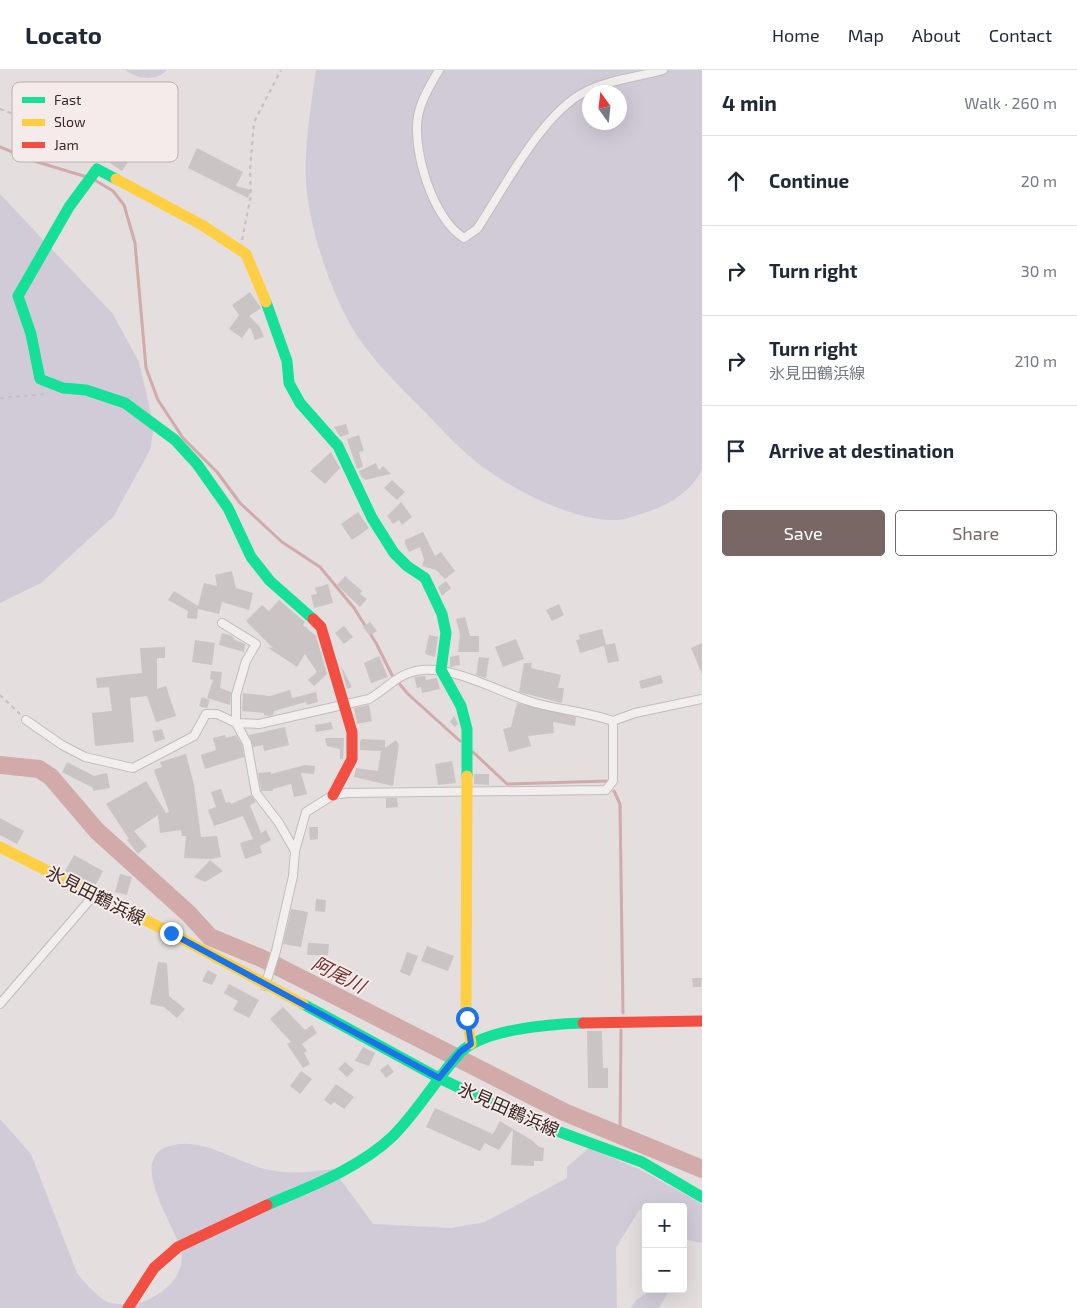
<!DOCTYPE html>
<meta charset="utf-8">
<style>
:root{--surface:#fff;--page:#f6f6f7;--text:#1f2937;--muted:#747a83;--line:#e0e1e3;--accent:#786765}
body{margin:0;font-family:"Exo 2","Noto Sans JP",sans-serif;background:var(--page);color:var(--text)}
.controls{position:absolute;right:15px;bottom:15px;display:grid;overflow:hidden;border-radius:5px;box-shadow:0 5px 20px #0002}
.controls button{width:45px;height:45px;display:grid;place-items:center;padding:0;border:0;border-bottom:1px solid var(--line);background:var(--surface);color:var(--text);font:25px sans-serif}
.compass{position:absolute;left:582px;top:15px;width:45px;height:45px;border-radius:50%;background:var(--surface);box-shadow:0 5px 20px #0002;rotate:345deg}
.stop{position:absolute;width:15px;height:15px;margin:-11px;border:4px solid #1a73e8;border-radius:50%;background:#fff}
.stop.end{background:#1a73e8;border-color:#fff;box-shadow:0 1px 5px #0008}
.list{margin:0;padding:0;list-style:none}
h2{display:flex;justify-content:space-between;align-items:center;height:65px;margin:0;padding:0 20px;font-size:21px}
h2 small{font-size:16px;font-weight:400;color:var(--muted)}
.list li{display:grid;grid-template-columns:32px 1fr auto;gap:15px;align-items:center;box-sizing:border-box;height:90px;padding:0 20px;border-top:1px solid var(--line)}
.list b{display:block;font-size:19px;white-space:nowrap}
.list p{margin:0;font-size:16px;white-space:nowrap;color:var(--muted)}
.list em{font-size:16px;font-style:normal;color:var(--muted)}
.actions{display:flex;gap:10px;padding:15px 20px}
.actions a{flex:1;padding:11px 0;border:1px solid var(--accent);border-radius:5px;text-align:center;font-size:18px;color:var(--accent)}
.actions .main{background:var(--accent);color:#fff}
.icon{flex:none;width:28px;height:28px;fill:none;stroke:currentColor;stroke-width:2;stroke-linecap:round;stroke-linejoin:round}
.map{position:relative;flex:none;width:702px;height:1238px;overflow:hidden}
header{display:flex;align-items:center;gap:30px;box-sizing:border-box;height:70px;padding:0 25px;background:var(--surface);border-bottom:1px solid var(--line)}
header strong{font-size:24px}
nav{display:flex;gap:28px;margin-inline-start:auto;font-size:18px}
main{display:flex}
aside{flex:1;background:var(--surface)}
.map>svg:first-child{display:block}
.green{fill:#d1cbd7;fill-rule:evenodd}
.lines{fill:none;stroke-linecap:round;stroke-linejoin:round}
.stream{stroke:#d2aaaa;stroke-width:3}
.river{stroke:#d2aaaa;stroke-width:18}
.building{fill:#cbc4c4}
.street-casing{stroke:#c2bcbc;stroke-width:10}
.path{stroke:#c6bfbf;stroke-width:2;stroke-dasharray:4 4;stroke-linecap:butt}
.street{stroke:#f1eeed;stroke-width:8}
.fast{stroke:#16e098;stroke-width:11}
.slow{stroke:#ffcf43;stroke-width:11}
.jam{stroke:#f24e42;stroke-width:11}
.route{stroke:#1a73e8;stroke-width:6}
.labels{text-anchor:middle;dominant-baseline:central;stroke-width:4;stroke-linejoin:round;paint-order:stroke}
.street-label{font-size:18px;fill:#3e2724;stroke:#f5ebea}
.water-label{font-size:19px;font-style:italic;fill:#742f2c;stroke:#f5ebea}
.key{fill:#f5ebea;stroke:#beb0af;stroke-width:1}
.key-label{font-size:14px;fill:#3e2724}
</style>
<header>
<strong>Locato</strong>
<nav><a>Home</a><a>Map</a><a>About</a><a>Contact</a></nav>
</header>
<main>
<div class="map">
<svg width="702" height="1238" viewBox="0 0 702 1238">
<rect width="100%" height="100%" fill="#e4dede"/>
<path class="green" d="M125,0h42c-11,12 -30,9 -42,0z
M316,0h386v400c-12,22 -31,34 -55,42 -7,2 -15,5 -22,7 -43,8 -119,-32 -151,-59 -19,-15 -35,-34 -52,-51 -28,-28 -60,-59 -78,-96 -18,-37 -35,-89 -38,-130 -2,-38 5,-76 10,-113zM590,22h30v30h-30z
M0,124l113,120 26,48 15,65 -4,23 -36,66 -73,67 -41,20z
M0,1049l31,35 46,119c7,9 24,28 34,30 5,1 11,1 15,1 17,0 25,-5 38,-14 11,-8 21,-25 17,-39 -5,-24 -51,-86 -17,-103 33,-15 70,13 101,21 23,6 45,3 68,0l40,55 78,4 34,-6 82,-44v-11l22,-19 52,22 61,34v39l-19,-4v-32h-37v2l-7,1 -23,38 1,60h-617z
M653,1219h17l-11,19h-28l5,-8z"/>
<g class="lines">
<path class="stream" d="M0,77l34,14 53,16
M93,109l20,12 11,14 11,38 11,125 12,32 25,38 34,34 23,31 42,39 38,25 34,41 22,35 16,32 16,19 52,47
M473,682l34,32 101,-3
M614,721l6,13 3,209
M620,1066l1,-106"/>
<path class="river" d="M0,695l39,4 12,8 46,54 92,83 21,23 51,21 303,154 138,57"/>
</g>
<path class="building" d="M124,72l12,8 -14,21 -12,-8z
M197,78l46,24 -7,14 15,4 -3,8 -60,-30z
M250,222l11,16 -12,8 11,11 4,10 -9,3 -5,-13 -8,11 -13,-9 10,-14 -7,-10z
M346,354l3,10 -9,3 -6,-10z
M359,365l5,16 -5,1 4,15 -6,2 -10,-30z
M331,382l9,16 -15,16 -15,-13z
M376,393l3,7 4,-4 8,8 -26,6 -1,-2h-2l-3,-7z
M392,410l13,12 -8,8 -13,-12z
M401,432l11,15 -10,8 -3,-5 -6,4 -6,-8z
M358,442l11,16 -17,12 -11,-16z
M423,462l12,24 6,-4 14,19 -10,8 -9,-9 -14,-4 2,-7 -4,-12 -11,5 -4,-8v-4z
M232,501l4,17 17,5 -4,17 -27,-8 -3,12 -21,-5 -1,10 -10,-1 1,-7 -20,-11 6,-9 24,15 6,-23 13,3 -2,-11z
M345,506l17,15 -2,3 7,5 -7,8 -23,-22z
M446,511l5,7 -9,8 -4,-9z
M328,514l5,19 -19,5 -3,-13 6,-1 -2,-6z
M279,530l26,22 -2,3 13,11 11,38 -13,12 -6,-6 9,-8 -12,-18 -8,13 -30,-20 6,1 -27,-27 16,-16 7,6z
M559,534l5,11 -12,6 -6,-11z
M465,547l5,19h9v16h-21l2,-17 -4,-16z
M370,552l7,9 -7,5 -7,-9z
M344,556l9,11 -9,7 -9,-11z
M602,559l4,16 9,-2 4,18 -11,2 -4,-17 -24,7 -4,-13 4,-1 -1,-4z
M222,563l10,3 3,4 10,4 -1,8 -25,-7z
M429,565l9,2 -3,20 -10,-3z
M516,569l8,20 -21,8 -8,-20z
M195,570l20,3 -3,22 -20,-3z
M702,573v31l-11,-26z
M165,577v11h-8v31l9,-3 10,30 -20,6 -9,-26 -17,2 4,44 -39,4 -3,-33 20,-2 -3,-24 -12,1 -1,-10 46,-5 -2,-25z
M459,585l1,10 -10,2v-10z
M379,586l9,21 -17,6 -7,-20z
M479,587l10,1 -3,20 -10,-3z
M524,593h8l-1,5 30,7 -3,13h6l-2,15 -43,-11z
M340,594l12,23 -5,2z
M211,601l11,1 -2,16 11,4 -1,13 -23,-7 6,-18 -3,-1z
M661,605l2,8 -22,6 -2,-8z
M425,606l1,4 11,-2 3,11 -18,4 -1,-6 -4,1 -3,-11z
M290,620l2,8 24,-6 2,10 -11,3 -1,-3 -32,9 -1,4 -4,1 -5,-1v-2l-22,-2 1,-18 27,3z
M202,627l8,3 -3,8 -8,-2z
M517,633l59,14 -1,9 -22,-4 1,11 -26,3 3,10 -22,6 -6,-23 8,-2z
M369,635l3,16 -15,3 -3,-16z
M454,646l4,8 -3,3 -5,-5z
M331,652l2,7 -17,3 -1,-7z
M285,657l4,18 -25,6 -1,-6 -10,2 -4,-12z
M162,659l3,10 -10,3 -3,-11z
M225,665l1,3 10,-3 6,10 2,12 -39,12 -4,-14 15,-5 -3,-12z
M325,668h19l-1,21h-3v-10l-13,-3z
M362,669l23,1v8l11,-8 3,5 -6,41 -39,-9 2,-9 22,3 3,-20 -21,-1v-9z
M186,684l8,31 7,52 16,-1 4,21 -10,2 -27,-1 2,-22h-4l-1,-6 -21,3 -2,-18 -24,16 13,15 -9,8 -11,-14 2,-1 -23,-35 40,-23 20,32 3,-1 -15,-42 8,-3 -2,-5z
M452,691l4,22 -18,2 -3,-21z
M67,692l27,14 13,-3 3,15 -17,3v-3l-31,-16z
M305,695l10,1 -1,8 -13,-1 6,21 -13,3 -3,-13 -18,5v2h-12l-3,-18 13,-1v2z
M474,704h15v11l-15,-1z
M221,719l5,14 4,-1 1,2 20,-9 5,7 -6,3 11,28 5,-3 5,10 -11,6 2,7 -17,6 -5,-16 13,-4 -10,-23 -29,10 -6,-16 8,-3 -5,-15z
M386,728h11l1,9 -12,1z
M0,748l24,13 -7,13 -17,-9z
M309,757h9v12l-8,1z
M74,785l29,16 -8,15 -30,-15z
M210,790l13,11 -18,11 -11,-5z
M120,804l12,3 -5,18 -12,-3z
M316,829l10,1 -1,12 -10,-1z
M291,839l17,3 -7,35 -18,-3z
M308,873l21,1 -1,11h-21z
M427,876l27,10 -6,15 -27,-10z
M407,882l11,4 -8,20 -10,-4z
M158,892l9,1 2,33 16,13 -8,9 -13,-11 -14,-3z
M208,900l9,5 -5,10 -10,-4z
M692,908h10l-1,9h-8z
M229,914l30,16 -10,18 -16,-8 5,-9 -14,-8z
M283,937l22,23 7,-5 5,8 -15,11 5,7 -3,2 6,11 -7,4 -16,-24 4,-2 -21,-23z
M587,961h15l1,37h5v20h-20z
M363,977l12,6 -6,13 -14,-5z
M345,992l9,8 -7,7 -9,-8z
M388,994l6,8 -8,6 -6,-8z
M301,1001l11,8 -12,15 -10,-8z
M336,1014l18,13 -10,12 -10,-7 -3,3 -7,-5z
M435,1038l58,26 7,-13 13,8 -14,21 -14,-7 -5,8 -54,-24z
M513,1059l20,12 6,6 5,1 -1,13h-9v5l-23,-1z"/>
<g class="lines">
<defs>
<path id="street" d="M439,0c-8,14 -18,30 -21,46 -6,35 15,103 46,122l13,-9c26,-39 66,-117 108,-137 23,-12 53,-15 78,-22
M222,553l34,21 -10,17 -10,34v28l11,20 9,50 23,30 16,28
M26,650l36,25 23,12 48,11 61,-32 12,-22h11l19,9 23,1 110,-25c19,-11 30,-27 53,-29 35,-3 78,23 113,33 26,7 52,9 78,18l22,-8 67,-14
M265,916l11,-35 17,-75 2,-25 11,-39 27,-17 14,-2 259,-3 7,-9v-60
M0,934l95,-110"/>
</defs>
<use href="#street" class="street-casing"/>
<path class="path" d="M0,39l88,32 15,16 -1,3
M242,170l9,-45 -1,-25 4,-48 27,-52
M0,328l47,-4
M0,625l20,19"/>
<use href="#street" class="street"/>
<path class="fast" d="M116,109l-19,-10 -28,38 -51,89 13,38 9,45 23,9 23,2 39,13 50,37 22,24 31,44 23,49 19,24 43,38
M266,232l21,59 2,22 11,20 38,43 34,72 22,35 13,13 18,12 17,36 4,19 -5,37 20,36 6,23v47
M303,934l136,74 88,42 115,42 60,35
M267,1135c44,-19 91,-36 126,-69 25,-25 43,-57 67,-83 23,-24 91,-29 123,-30"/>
<path class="slow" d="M116,109l86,46 44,29 20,48
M467,706l-1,231 5,37
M0,777l171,86 132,71"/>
<path class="jam" d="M313,549l8,8 31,105v27l-19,36
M583,953l119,-2
M128,1238l26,-40 24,-21 89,-42"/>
</g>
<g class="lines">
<path class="route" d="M171,863l268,145 21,-26 11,-8 -4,-26"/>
</g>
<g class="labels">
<g class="street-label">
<text transform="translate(96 825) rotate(27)">氷見田鶴浜線</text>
<text transform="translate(509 1039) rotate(24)">氷見田鶴浜線</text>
</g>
<g class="water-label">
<text transform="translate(339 904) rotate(27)">阿尾川</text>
</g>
</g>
<rect x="12" y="12" width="166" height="80" rx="8" class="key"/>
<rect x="22" y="27" width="23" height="6" fill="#16e098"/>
<rect x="22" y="49" width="23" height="7" fill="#ffcf43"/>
<rect x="22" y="72" width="23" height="6" fill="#f24e42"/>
<g class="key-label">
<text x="54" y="35">Fast</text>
<text x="54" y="57">Slow</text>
<text x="54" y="80">Jam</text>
</g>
</svg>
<div class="controls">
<button>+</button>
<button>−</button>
</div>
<svg class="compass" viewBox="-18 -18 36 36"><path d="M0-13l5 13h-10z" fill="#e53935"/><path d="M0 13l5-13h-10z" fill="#747a83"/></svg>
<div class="stop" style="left:467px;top:948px"></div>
<div class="stop end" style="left:171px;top:863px"></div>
</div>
<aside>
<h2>4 min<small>Walk · 260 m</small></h2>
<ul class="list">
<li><svg class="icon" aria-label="ahead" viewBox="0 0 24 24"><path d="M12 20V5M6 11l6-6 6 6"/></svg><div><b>Continue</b></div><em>20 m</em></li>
<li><svg class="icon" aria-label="right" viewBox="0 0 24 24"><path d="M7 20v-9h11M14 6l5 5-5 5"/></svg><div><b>Turn right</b></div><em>30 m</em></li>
<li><svg class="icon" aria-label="right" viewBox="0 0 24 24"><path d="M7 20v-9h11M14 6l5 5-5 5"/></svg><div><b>Turn right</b><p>氷見田鶴浜線</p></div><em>210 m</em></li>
<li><svg class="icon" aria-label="arrive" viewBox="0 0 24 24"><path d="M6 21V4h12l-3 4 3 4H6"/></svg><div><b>Arrive at destination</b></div></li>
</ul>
<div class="actions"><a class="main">Save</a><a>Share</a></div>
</aside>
</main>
